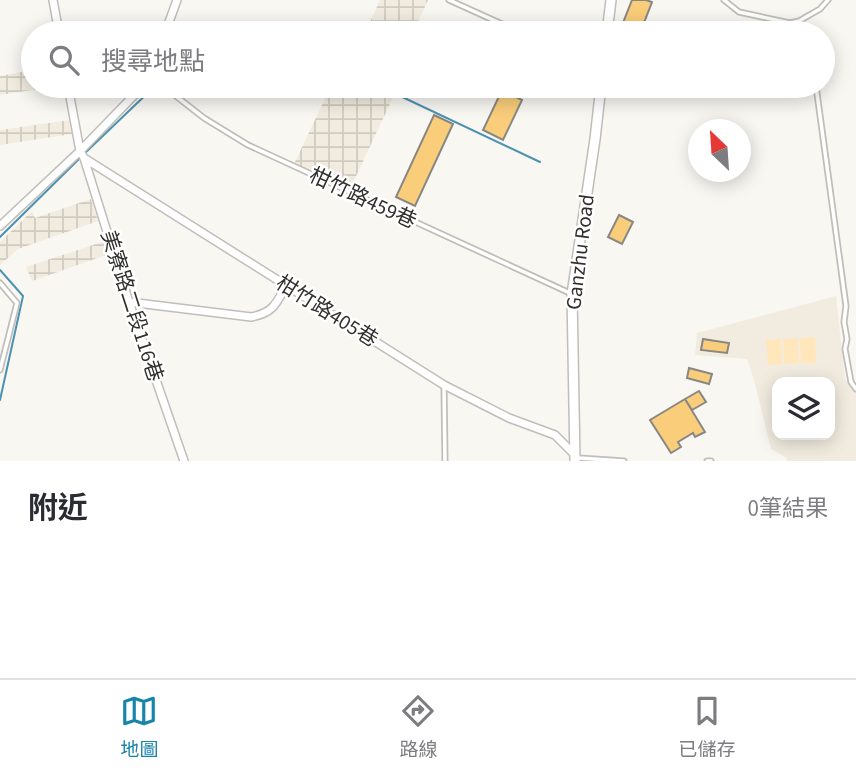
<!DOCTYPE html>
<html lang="zh-TW">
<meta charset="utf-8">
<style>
:root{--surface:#fff;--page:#f2f2f3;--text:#2b2b33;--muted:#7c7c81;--line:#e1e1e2;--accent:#1884ac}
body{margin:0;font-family:"Source Sans 3","Noto Sans TC",sans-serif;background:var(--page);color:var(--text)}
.controls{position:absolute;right:21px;bottom:21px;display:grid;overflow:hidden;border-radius:14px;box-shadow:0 4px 18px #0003}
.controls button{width:63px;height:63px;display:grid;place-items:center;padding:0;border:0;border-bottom:2px solid var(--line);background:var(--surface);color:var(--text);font:35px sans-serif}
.compass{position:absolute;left:688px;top:119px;width:63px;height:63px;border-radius:50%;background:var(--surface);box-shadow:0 4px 18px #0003;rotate:335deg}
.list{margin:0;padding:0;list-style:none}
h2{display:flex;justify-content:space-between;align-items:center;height:91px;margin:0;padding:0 28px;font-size:30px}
h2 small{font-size:23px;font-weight:400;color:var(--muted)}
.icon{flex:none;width:38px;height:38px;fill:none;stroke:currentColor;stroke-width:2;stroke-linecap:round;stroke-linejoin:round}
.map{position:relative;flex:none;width:856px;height:461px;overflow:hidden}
.search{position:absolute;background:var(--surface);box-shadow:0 4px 18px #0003;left:21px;right:21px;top:21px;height:77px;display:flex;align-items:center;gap:18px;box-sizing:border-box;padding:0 24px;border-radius:38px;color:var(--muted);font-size:26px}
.sheet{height:217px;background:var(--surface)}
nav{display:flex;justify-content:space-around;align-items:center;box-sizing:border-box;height:98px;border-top:2px solid var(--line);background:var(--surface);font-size:19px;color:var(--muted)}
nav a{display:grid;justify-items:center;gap:4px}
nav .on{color:var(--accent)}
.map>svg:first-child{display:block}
.built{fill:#f2ece0;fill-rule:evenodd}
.industrial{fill:url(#industrial-grid)}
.pitch{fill:#ffe6bb}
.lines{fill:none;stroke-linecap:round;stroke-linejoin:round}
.stream{stroke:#4c92b1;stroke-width:2}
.building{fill:#facd7a;stroke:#898783;stroke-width:2}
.service-casing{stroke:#c1beba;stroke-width:7}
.minor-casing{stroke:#c1beba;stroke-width:10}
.tertiary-casing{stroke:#c1beba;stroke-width:12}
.service{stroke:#fff;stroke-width:3.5}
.minor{stroke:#fff;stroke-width:7}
.tertiary{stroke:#fff;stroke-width:9}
.labels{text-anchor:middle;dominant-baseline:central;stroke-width:5;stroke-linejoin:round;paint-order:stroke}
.street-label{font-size:21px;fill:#31302e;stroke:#fff}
</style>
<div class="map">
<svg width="856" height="461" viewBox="0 0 856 461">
<defs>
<pattern id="industrial-grid" width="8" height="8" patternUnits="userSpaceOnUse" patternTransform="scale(1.75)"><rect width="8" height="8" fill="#f2ece0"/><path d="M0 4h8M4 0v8" fill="none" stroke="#d0cbc0"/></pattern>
</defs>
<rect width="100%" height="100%" fill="#f9f7f2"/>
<path class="built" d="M836,296l9,83 11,15v67h-69v-3l-16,-9 -16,-65 -8,-25 -52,-4 2,-22zM777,382h53v53h-53z"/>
<path class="industrial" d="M380,0h48l-15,33h-48z
M33,70v16h25l-58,9v-19z
M331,86h59l-1,2 7,3 -45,96 -57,-23z
M70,120l2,14 -72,11v-15z
M91,199l7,22 -80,28 -18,16v-23l32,-31 3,7z
M105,241l4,13 -77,27 -6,-14z"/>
<path class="pitch" d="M815,337l1,26h-15l-1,-25z
M798,338l1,25 -15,1 -1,-25z
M781,339l1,25 -14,1 -2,-25z"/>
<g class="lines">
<path class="stream" d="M379,86l161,76
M85,153l70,-67
M0,237l81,-80
M0,270l23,26 -23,104"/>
</g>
<path class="building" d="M632,0h14l6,2 -12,31h-21z
M502,90l20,10 -19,40 -20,-10z
M434,115l19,9 -38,82 -19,-9z
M619,215l14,7 -11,22 -14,-7z
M703,339l26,4 -2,10 -26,-3z
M689,368l23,6 -3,10 -22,-6z
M699,391l7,11 -14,8 -7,-11z
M685,399l20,33 -10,5 -2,-4 -15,9 3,5 -10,6 -21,-33z"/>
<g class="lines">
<defs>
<path id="service" d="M449,0l73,33
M724,0l15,12 51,11 9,-2 21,-12 8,-9
M790,23l4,10
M163,86l41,32 44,27 324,149
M816,86l30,220 -2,16 3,17 -2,10 6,33 5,7
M0,283l17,20 -17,67
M444,387l1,74
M577,457l2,1 45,3
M707,461h4"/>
<path id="minor" d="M53,0l6,33
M165,33l12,-33
M68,86l12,65 4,7 45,144 55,159
M84,158l360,227 65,33 46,17 19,19
M0,226l80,-75 63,-65
M129,302l122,15c22,-4 25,-13 35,-31"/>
<path id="tertiary" d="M607,33l4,-33
M575,461l-3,-167 23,-155 6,-53"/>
</defs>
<use href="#service" class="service-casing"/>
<use href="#minor" class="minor-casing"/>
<use href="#tertiary" class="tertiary-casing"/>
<use href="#service" class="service"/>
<use href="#minor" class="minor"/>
<use href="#tertiary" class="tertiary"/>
</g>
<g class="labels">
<g class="street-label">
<text transform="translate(363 198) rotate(25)">柑竹路459巷</text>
<text transform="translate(580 252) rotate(-83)">Ganzhu Road</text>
<text transform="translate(132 306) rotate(72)">美寮路二段116巷</text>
<text transform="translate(327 311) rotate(32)">柑竹路405巷</text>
</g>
</g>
</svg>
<div class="controls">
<button><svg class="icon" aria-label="layers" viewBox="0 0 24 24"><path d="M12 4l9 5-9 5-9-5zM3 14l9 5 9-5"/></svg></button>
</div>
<svg class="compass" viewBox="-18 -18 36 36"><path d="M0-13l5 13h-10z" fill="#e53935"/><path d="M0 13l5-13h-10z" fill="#7c7c81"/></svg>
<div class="search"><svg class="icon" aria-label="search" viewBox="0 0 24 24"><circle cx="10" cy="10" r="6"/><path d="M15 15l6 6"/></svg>搜尋地點</div>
</div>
<section class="sheet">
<h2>附近<small>0筆結果</small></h2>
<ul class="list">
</ul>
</section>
<nav>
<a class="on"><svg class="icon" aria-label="map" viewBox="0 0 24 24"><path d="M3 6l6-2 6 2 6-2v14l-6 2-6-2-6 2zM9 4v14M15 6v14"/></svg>地圖</a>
<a><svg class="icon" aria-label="directions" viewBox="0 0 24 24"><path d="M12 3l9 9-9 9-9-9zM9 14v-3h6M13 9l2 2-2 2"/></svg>路線</a>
<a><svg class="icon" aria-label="saved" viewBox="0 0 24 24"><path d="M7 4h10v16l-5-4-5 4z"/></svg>已儲存</a>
</nav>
